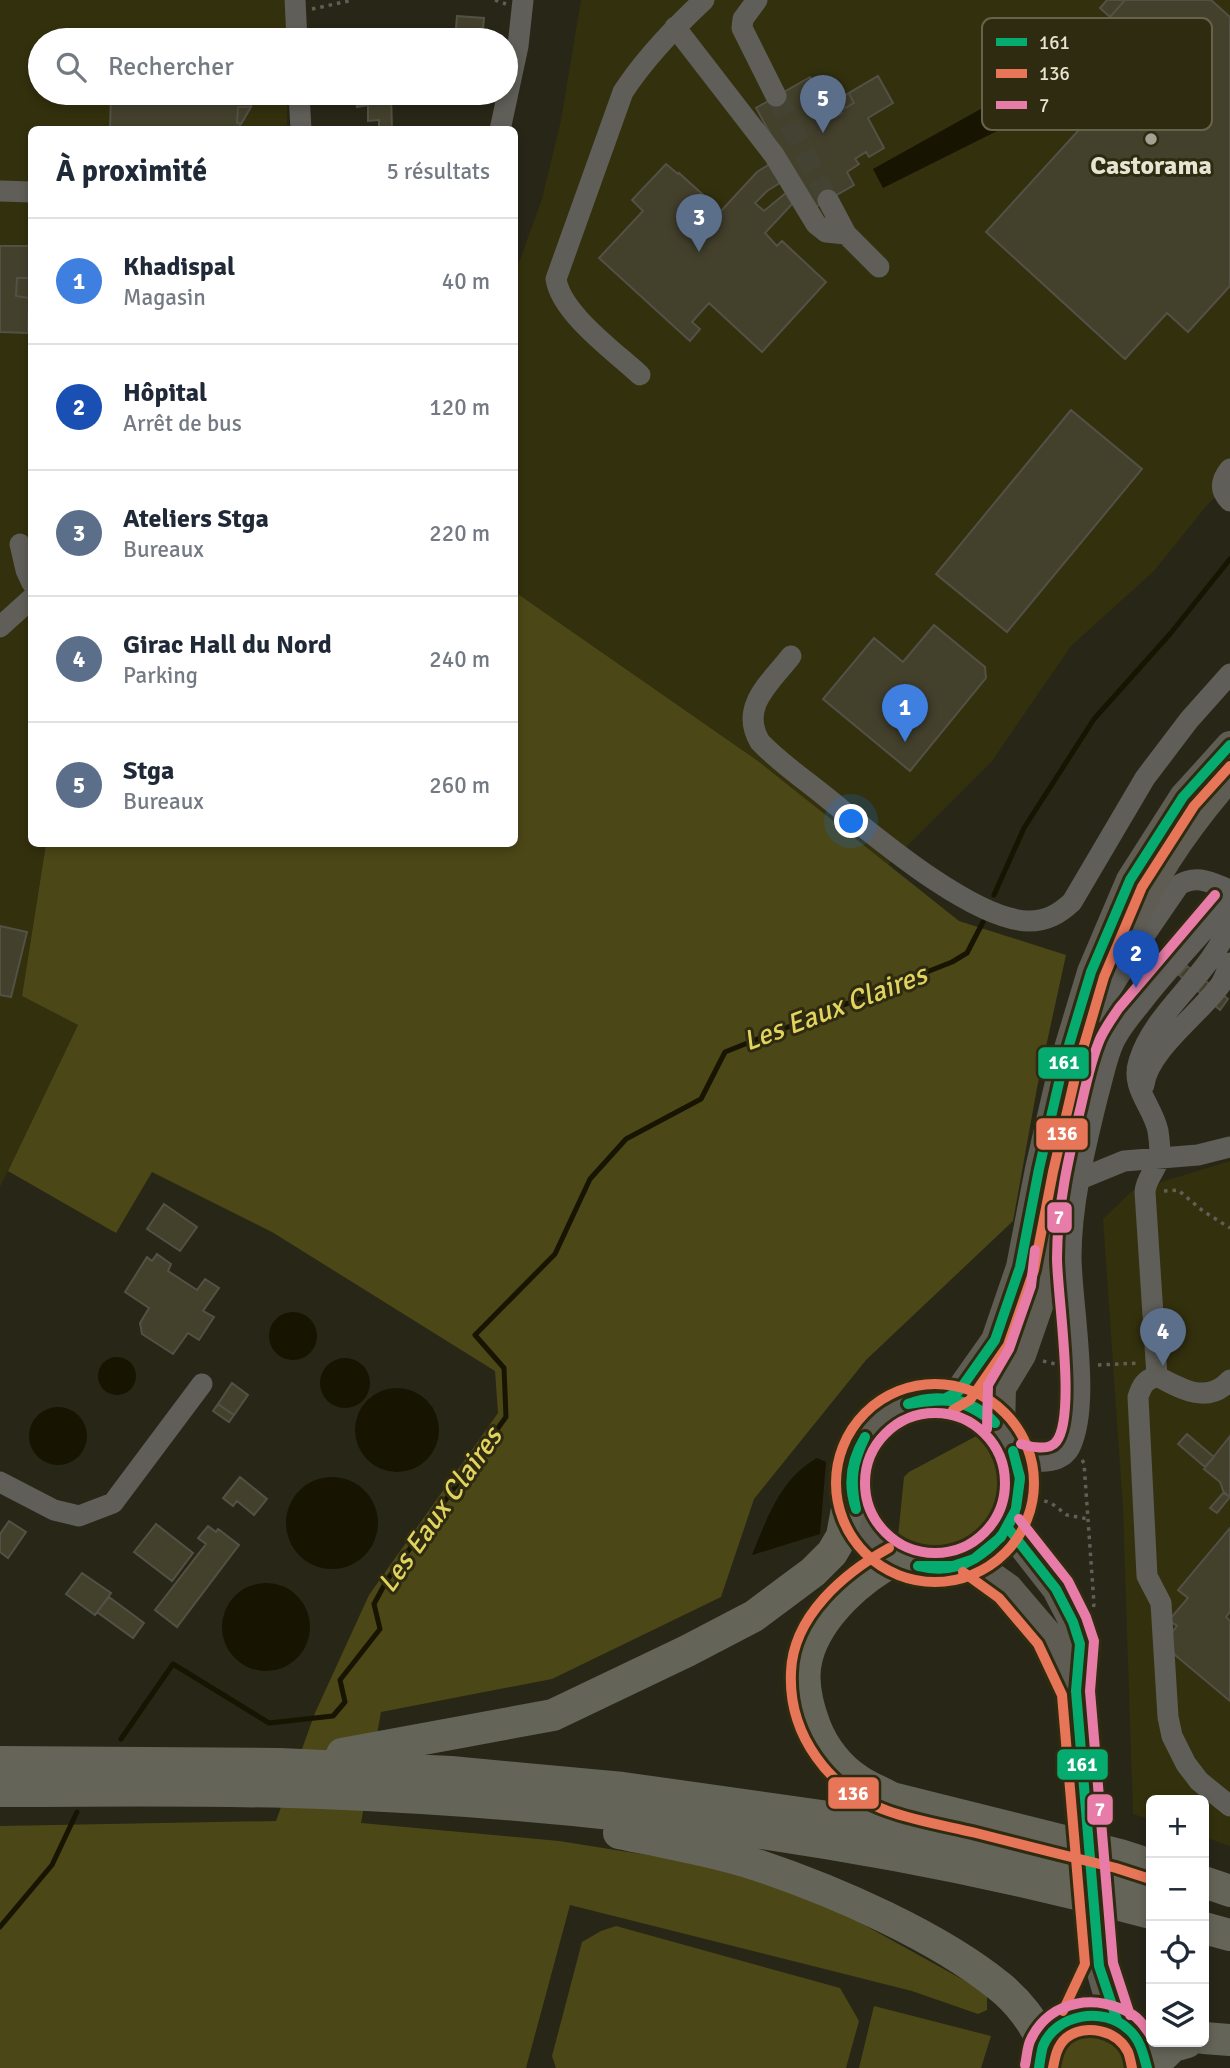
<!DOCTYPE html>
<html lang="fr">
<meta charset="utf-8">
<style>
:root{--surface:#fff;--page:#f2f2f3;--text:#1f2937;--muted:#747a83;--line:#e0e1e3;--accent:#5b5f60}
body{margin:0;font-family:Signika,sans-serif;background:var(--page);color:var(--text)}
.controls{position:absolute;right:21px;bottom:21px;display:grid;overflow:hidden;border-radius:10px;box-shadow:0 4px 10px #0003}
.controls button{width:63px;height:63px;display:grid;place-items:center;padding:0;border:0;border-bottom:2px solid var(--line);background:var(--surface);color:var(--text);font:35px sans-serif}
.you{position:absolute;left:852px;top:822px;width:24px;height:24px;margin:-18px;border:5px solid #fff;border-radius:50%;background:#1a73e8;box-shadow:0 0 0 10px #1a73e833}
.badge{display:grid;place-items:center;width:46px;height:46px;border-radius:50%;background:var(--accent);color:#fff;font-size:23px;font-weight:700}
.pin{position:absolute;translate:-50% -58px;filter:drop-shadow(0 2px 4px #0008)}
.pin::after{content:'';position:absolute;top:37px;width:24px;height:21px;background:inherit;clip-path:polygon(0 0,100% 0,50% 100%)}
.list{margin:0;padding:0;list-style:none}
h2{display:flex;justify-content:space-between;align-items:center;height:91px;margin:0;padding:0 28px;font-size:30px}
h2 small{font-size:23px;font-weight:400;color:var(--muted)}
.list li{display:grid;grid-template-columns:46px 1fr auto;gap:21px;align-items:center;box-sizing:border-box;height:126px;padding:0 28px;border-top:2px solid var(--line)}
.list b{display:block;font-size:26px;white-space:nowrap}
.list p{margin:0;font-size:23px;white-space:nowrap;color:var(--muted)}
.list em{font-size:23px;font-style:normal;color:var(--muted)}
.icon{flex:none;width:38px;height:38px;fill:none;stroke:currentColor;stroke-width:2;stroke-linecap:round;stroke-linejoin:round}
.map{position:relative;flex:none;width:1230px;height:2068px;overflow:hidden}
.search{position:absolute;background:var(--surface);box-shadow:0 4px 10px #0003;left:28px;top:28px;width:490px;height:77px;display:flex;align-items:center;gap:18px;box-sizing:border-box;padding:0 24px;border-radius:38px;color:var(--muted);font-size:26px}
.panel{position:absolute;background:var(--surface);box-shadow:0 4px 10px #0003;left:28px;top:126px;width:490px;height:721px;border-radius:10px}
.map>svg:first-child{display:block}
.built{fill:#33300e}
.green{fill:#4c4717}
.water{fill:#171402}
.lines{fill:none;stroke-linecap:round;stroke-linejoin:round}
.stream{stroke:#171402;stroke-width:5}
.building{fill:#43402c;stroke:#535145;stroke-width:2}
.minor-tunnel{stroke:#444333;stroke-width:21;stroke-dasharray:21 10;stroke-linecap:butt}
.path{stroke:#605f57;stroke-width:3.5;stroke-dasharray:3.5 5;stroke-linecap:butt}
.minor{stroke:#5f5e58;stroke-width:21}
.major{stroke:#5f5d53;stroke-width:28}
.highway{stroke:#656458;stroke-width:32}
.major-bridge{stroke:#5f5d53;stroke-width:28}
.bus-1-casing{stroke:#2f2b10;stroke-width:16}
.bus-2-casing{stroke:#2f2b10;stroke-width:16}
.bus-3-casing{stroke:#2f2b10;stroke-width:16}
.bus-1{stroke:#06ab70;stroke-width:10}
.bus-2{stroke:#e77557;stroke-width:10}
.bus-3{stroke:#e67ca7;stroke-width:10}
.poi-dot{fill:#a4a292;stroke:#2f2b10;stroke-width:2.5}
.labels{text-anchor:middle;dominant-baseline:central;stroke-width:6;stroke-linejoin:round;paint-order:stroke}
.poi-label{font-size:26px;font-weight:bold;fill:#e6e5d4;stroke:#2f2b10}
.water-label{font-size:28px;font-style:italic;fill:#e1d35d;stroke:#2f2b10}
.key{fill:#2f2b10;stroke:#66634b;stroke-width:2}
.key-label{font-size:19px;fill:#e6e5d4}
.line-badge{stroke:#2f2b10;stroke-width:2.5}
.badge-label{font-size:19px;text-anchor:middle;font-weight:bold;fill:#fff}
</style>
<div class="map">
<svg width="1230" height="2068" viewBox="0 0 1230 2068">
<rect width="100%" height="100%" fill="#282617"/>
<path class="built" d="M0,0h284l3,40h-247v53h247v36l-255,1v714h14l-24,152 56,29 -78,162z
M581,0h649v482l-23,23 -53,66 -83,75 -79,115 -104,104 -130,-104 -243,-169 -1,-316 28,-77 19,-79z
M1230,1161v685l-26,-9v-37h-53v20l-18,-6 -10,-305 -20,-290 29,-28z"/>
<path class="green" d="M515,592l243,169 201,160 107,34 -29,133 -24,133 -147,139 -112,139 -33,98 -169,82 -171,33 -20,111 198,18 138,22 124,38 166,92v17l-9,4 -66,-23 -342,-86 -44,163h-526v-242l276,-5 39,-108 54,-118 129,-182 -3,-42 -223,-139 -120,-60 -36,61 -108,-62 70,-146 -56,-29 24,-152h468z
M982,1433c5,5 10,10 14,16 23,38 3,87 -39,100 -17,6 -36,2 -53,-3l-6,-9 6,-60 5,-5z
M616,1926l224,62 19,33 -13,47h-290l-4,-12 30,-114 19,-11z
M874,2006l117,30 -10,32h-122z
M1099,2032c19,6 30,16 33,36h-75c7,-26 16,-32 42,-36z"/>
<path class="water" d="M1076,56l11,30 -204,102 -10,-19z
M269 1336a24 24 0 1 1 48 0a24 24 0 1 1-48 0Z
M98 1376a19 19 0 1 1 38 0a19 19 0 1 1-38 0Z
M320 1383a25 25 0 1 1 50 0a25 25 0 1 1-50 0Z
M355 1430a42 42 0 1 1 84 0a42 42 0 1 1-84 0Z
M29 1436a29 29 0 1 1 58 0a29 29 0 1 1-58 0Z
M817,1458l9,4 -6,72 -68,21c15,-37 29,-77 65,-97z
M286 1523a46 46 0 1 1 92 0a46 46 0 1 1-92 0Z
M222 1627a44 44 0 1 1 88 0a44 44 0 1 1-88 0Z"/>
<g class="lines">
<path class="stream" d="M994,895l30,-67 70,-109 76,-85 60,-75
M121,1739l52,-75 96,59 64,-7 12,-14 -5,-22 40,-51 -6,-25 13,-24 119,-163 -2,-49 -29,-33 80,-81 35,-75 36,-40 75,-40 24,-47 227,-90 15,-9 16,-31
M0,1927l52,-62 25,-53"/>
</g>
<path class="building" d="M1107,0h18l-15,17 -10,-9z
M1125,0h86l19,17v269l-42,46 -21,-19 -42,46 -139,-127 163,-179 -39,-36z
M457,16l27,2 -2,22h-27z
M85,35h29v5h-29z
M878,76l15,27 -25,15 16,30 -15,9 -3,-5 -11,7 4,5 -12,8 7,13 -42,24 -56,-101 54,-31 23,41 9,-5 -2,-2 14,-8 -5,-10z
M147,93h104v14h-13l-1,16h3v7h-130l1,-36 36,1z
M361,93h30l1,37h-13v-10l-11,1v-16l-11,2 -1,-13z
M849,93l5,10 -14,8 -6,-10z
M238,107h13l-10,17 -4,-1z
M773,162l10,19 -16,10 -12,12 9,8 23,-19 6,11 -28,30 12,13 5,-5 44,41 -64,70 -53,-49 -17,19 8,7 -10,12 -91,-83 44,-47 -11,-11 34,-36 12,10 1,-1 42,38 36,-39z
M0,246h30v32h-13l-1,18 13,2 -1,35 -28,-1z
M17,278h13l-1,20 -13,-2z
M1071,410l71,59 -135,163 -71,-58z
M934,625l51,42 1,11 -76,93 -87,-72 51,-61 29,24z
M0,926l27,6 -16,65 -11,-2z
M1187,966l41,33 -8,11 -41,-35z
M164,1204l33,23 -17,24 -33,-22z
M157,1254l14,10 -3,7 29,19 8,-11 14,9 -16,23 11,6 -15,23 -11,-7 -15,21 -31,-20 -2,-11 9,-15 -24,-16 22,-35 5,4z
M232,1383l16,12 -14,20 -16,-11z
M218,1404l16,11 -5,7 -16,-11z
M1187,1434l27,23 -9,10 -27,-23z
M1230,1436v61l-6,-4 -4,-11 -16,-13z
M240,1477l27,22 -13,16 -17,-14 -4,5 -10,-8z
M1224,1492l6,5 -13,16 -7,-5z
M9,1521l17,11 -18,26 -8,-6v-18z
M156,1524l37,29 -21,28 -38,-29z
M208,1526l8,6 2,-3 21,16 -62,82 -22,-17 51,-66 -8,-6z
M1230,1528v84l-4,5 4,4v80l-61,-51 -4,-9 12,-15 -8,-6 19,-22 -10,-8z
M82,1573l29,20 -16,22 -29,-21z
M109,1597l35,26 -11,15 -36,-26z"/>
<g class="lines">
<path class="minor-tunnel" d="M776,96l52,104"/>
<path class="path" d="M495,0l11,4
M312,9l41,-9
M1164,1191l14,-1 25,21 27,17
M1043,1361l16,4
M1098,1365l42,-2
M1082,1460l2,3 10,141 -1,5
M1020,1493l31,10 16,12 21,4"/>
<path class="minor" d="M295,0l2,40
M757,0l-14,19 -1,9 34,68
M675,27l99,128 42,69 10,8 20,2
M299,93l2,37
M500,130l18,-84 5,-46
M0,191l32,1
M828,200l18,34 33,33
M640,375c-26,-24 -79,-62 -84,-96l67,-187c22,-34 51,-64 81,-92
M1230,469c-9,11 -11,21 0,32
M20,544l6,26 6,13
M0,627l32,-29
M791,656c-21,27 -52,51 -31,86 20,21 44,37 66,55 45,36 147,124 203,124 18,0 30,-7 43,-19l73,-124 44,-58 41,-46
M1097,1012l45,-73 37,-54c16,-10 29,-4 46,3
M1144,1085c4,-35 58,-73 77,-101 4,-7 6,-14 9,-21
M1080,1179l44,-18 74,-6 32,-8
M1157,1376l-12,-184c1,-14 11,-21 14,-34 2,-7 0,-20 -1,-27 -5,-25 -28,-43 -19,-70 16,-52 73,-86 91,-139
M1157,1376c-12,4 -15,9 -19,21l9,179 14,27 7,114 4,19 14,28 13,17 31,25
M1157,1376c24,13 51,29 73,4
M1017,1458c16,5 44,7 53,-11 21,-43 2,-138 1,-189 0,-55 14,-110 27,-163 5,-17 8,-35 15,-51 7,-16 19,-29 30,-43 26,-34 57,-64 83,-97
M0,1482l54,28 25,6 34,-13 89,-119"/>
<path class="major" d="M1132,926c23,-55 59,-104 98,-149
M851 1483a85 85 0 1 1 170 0a85 85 0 1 1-170 0Z
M946,1398l13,-7 36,-51 25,-73 19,-98 24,-104 28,-93 39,-92 53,-83 47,-52
M1001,1429l1,-41 20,-33 23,-66 11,-98 12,-67
M1008,1528l48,61 17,33 7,22 -4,47
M971,1561l38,27 41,48 25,53
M1099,1966l9,31 9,23
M1039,2068c0,-69 101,-72 108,0"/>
<path class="highway" d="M896,1560c-36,18 -78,56 -89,97 -6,22 0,48 8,69 8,21 24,42 43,54 10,7 23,12 34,18l228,57 31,10
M342,1754l211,-39 134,-64 67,-35 59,-44 19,-19 10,-17 8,-44
M0,1762l280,2 171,8 172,16 305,43 223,57
M0,1791c107,0 214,-2 321,2 280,11 559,47 830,120
M619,1833c48,10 95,18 141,33 77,26 177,70 239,120 19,15 36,37 45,60
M1204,1882l26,9
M1204,1928l26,7
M1204,2038l26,2
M1150,2068l23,-22 14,-4"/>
<path class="major-bridge" d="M1076,1691l23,275"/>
<defs>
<path id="bus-1" d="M946,1398l13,-7 36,-51 25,-73 19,-98 24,-104 28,-93 39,-92 53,-83 47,-52
M908,1404c30,-12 65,-5 87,19
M908,1404c41,-6 52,-7 87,19
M1013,1451l7,26 -4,31
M1013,1451l7,28 -4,29
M856,1509c-9,-26 -5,-49 9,-72
M856,1509c-6,-29 -4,-45 9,-72
M1008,1528l48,61 17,33 7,22 -4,47 23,275 18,54
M974,1559l27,-22 14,-26
M974,1559c20,-13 33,-26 41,-48
M918,1566h35l21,-7
M918,1566c19,5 39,3 56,-7
M1039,2068c1,-7 2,-15 4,-22 13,-32 60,-40 85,-17 12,10 15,24 19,39"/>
<path id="bus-2" d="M836 1483a99 99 0 1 1 198 0a99 99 0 1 1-198 0Z
M953,1410l17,-10 38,-55 26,-75 19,-98 24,-103 27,-92 38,-90 52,-81 36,-40
M889,1548c-45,25 -96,68 -98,124 -3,63 39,119 97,139 28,10 59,15 88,22 47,12 94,24 140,35l31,10
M963,1572l36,26 39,46 24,51 23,269 -22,47
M1053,2068c2,-11 4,-22 13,-30 19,-15 51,-8 62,14 2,5 3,11 4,16"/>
<path id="bus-3" d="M865 1483a70 70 0 1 1 140 0a70 70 0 1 1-140 0Z
M987,1429l1,-44 21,-36 22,-63 4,-36
M1021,1444c9,3 28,7 35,-2 21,-25 1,-148 1,-184 0,-51 12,-103 24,-152 5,-22 10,-46 19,-67 5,-11 12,-21 19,-31l96,-113
M1019,1519l49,62 18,36 8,24 -4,50 23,272 17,52
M1025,2065c2,-8 2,-19 6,-26 19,-40 68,-46 102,-24 8,5 13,14 18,21"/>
</defs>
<use href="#bus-1" class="bus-1-casing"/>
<use href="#bus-2" class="bus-2-casing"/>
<use href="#bus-3" class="bus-3-casing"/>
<use href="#bus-1" class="bus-1"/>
<use href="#bus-2" class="bus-2"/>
<use href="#bus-3" class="bus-3"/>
</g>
<circle class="poi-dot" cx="1151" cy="139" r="7"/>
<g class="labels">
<g class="poi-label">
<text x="1151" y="166">Castorama</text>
</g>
<g class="water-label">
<text transform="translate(835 1008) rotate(-21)">Les Eaux Claires</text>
<text transform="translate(440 1510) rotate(-55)">Les Eaux Claires</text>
</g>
</g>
<rect x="982" y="18" width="230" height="112" rx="10" class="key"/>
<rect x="996" y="38" width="31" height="8" fill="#06ab70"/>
<rect x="996" y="69" width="31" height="9" fill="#e77557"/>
<rect x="996" y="101" width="31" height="8" fill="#e67ca7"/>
<g class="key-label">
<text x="1039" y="49">161</text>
<text x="1039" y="80">136</text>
<text x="1039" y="112">7</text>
</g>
<g class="line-badge">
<rect x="1037" y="1046" width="53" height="34" rx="7" fill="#06ab70"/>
<rect x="1035" y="1117" width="54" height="34" rx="7" fill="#e77557"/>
<rect x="1046" y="1201" width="27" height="33" rx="7" fill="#e67ca7"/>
<rect x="1056" y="1748" width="53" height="33" rx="7" fill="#06ab70"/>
<rect x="827" y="1776" width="53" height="34" rx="7" fill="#e77557"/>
<rect x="1086" y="1793" width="28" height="33" rx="7" fill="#e67ca7"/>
</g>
<g class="badge-label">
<text x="1064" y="1069">161</text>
<text x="1062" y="1140">136</text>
<text x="1059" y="1224">7</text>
<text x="1082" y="1771">161</text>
<text x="853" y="1800">136</text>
<text x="1100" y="1816">7</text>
</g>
</svg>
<div class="controls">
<button>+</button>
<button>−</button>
<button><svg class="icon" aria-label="locate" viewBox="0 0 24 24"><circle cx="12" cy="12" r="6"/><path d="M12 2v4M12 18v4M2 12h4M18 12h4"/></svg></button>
<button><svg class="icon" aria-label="layers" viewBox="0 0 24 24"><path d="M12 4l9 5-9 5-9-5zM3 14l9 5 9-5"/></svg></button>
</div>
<div class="you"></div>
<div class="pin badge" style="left:905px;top:742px;background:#3f7fe0">1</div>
<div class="pin badge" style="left:1136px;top:988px;background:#1a4fb4">2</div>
<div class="pin badge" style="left:699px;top:252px;background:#5c6f8a">3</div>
<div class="pin badge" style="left:1163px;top:1366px;background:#5c6f8a">4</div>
<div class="pin badge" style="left:823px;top:133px;background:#5c6f8a">5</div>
<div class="search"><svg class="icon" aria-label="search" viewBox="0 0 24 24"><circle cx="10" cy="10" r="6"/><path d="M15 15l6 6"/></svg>Rechercher</div>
<section class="panel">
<h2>À proximité<small>5 résultats</small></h2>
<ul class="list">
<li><span class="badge" style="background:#3f7fe0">1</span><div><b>Khadispal</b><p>Magasin</p></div><em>40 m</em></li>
<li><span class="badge" style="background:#1a4fb4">2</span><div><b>Hôpital</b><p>Arrêt de bus</p></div><em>120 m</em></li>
<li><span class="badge" style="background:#5c6f8a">3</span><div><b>Ateliers Stga</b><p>Bureaux</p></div><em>220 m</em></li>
<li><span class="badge" style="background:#5c6f8a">4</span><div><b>Girac Hall du Nord</b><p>Parking</p></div><em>240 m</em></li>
<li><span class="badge" style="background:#5c6f8a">5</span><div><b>Stga</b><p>Bureaux</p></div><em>260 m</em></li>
</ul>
</section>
</div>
